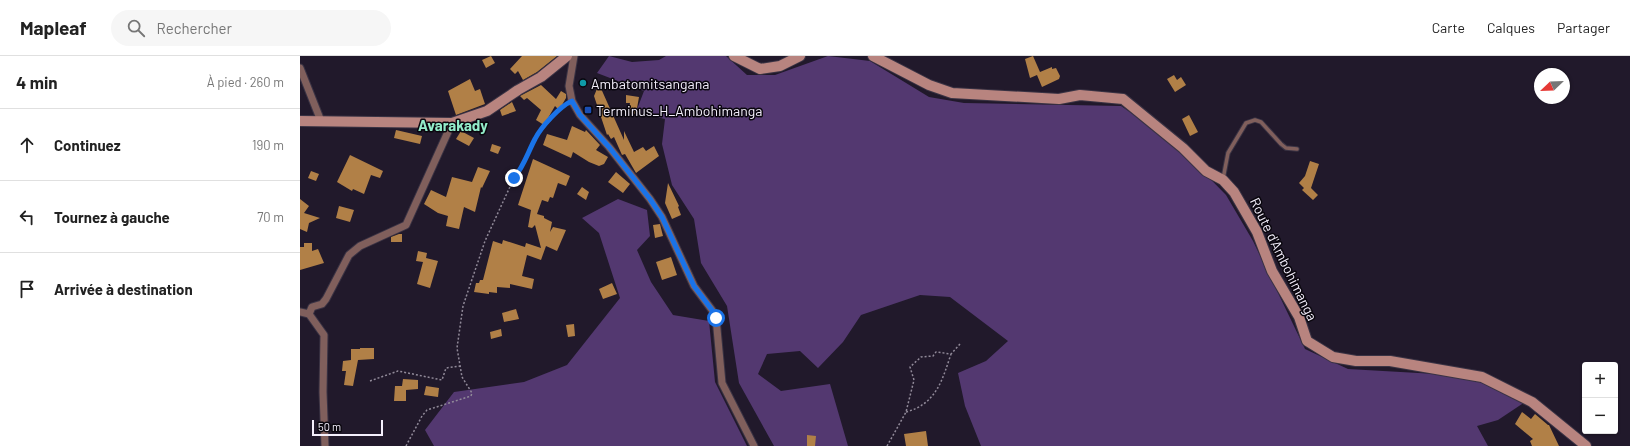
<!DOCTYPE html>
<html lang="fr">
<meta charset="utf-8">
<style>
:root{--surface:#fff;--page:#f6f6f6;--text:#222;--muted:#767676;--line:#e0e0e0}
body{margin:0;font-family:Barlow,sans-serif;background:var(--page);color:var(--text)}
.controls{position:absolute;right:12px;bottom:12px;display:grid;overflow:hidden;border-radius:4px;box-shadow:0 1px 3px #0004}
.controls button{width:36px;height:36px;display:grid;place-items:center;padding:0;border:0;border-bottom:1px solid var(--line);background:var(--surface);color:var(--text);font:20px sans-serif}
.compass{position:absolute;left:1234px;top:12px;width:36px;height:36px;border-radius:50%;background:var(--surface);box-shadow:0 1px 3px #0004;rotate:247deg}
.scale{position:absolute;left:12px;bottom:10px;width:71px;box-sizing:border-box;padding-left:4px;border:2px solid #f4effc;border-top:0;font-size:11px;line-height:14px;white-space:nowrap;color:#f4effc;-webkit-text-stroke:3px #09060d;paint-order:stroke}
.stop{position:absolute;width:12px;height:12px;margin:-9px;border:3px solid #1a73e8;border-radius:50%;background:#fff}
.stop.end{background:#1a73e8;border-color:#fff;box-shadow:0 1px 4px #0008}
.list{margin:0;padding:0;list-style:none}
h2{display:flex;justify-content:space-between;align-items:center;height:52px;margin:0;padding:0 16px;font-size:17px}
h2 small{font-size:13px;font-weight:400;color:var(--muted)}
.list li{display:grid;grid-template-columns:26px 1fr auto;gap:12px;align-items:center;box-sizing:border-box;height:72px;padding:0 16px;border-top:1px solid var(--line)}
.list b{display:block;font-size:15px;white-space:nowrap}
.list em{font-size:13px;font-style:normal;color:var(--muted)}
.icon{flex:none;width:22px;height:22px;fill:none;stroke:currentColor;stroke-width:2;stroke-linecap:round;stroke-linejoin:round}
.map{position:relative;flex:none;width:1330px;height:390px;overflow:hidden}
header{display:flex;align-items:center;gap:24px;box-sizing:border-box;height:56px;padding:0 20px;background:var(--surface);border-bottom:1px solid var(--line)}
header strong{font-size:19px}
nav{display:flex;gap:22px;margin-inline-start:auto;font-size:14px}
.search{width:280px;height:36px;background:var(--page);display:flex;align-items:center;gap:10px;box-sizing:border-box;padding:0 14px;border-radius:22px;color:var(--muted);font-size:15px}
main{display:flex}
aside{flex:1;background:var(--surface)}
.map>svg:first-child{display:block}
.forest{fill:#533870}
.building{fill:#b18047}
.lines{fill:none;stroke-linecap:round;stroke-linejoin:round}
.lane-casing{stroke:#3a3344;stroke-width:5.5}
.street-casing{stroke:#3a3344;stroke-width:9}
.secondary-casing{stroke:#3a3344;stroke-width:12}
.path{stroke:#918a99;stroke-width:1.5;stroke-dasharray:2 2;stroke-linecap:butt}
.lane{stroke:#805f5c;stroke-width:3.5}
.street{stroke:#805f5c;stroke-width:7}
.secondary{stroke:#b8847f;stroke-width:10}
.route{stroke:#1a73e8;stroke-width:5}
.culture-dot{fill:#0f9aa8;stroke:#09060d;stroke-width:1.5}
.transit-dot{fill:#1a4fb4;stroke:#09060d;stroke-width:1.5}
.labels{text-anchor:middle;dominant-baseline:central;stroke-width:3;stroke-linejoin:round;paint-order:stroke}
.poi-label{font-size:14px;fill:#f4effc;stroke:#09060d;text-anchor:start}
.street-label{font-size:14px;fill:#f4effc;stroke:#09060d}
.neighbourhood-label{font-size:15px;font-weight:bold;fill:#93edca;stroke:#09060d}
</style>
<header>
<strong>Mapleaf</strong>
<div class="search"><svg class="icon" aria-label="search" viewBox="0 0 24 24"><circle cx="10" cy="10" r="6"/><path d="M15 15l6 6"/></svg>Rechercher</div>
<nav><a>Carte</a><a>Calques</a><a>Partager</a></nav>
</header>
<main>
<aside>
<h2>4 min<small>À pied · 260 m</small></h2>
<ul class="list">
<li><svg class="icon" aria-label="ahead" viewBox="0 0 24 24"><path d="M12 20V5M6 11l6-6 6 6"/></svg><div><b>Continuez</b></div><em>190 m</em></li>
<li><svg class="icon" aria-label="left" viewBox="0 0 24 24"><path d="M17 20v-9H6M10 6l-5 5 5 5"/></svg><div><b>Tournez à gauche</b></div><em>70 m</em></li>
<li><svg class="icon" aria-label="arrive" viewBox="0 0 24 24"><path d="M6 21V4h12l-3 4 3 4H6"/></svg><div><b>Arrivée à destination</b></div></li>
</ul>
</aside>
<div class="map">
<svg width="1330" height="390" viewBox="0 0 1330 390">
<rect width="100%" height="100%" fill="#21192b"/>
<path class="forest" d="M309,0l23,6 27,-2 7,-4h60l21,19h28l53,-19 42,5 59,36 35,6 157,3 53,36 52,53 27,46 52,108 43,20 123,7 54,26 -27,18 -21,6 11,20h-507l-16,-40 -7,-33 28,-12 22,-20 -58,-44 -30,-2 -59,20 -18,27 -25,26 -18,-17 -33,3 -9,20 23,17 49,-7 18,62h-74l-35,-63 -12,-77 -26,-43 -7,-44 -22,-34 -10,-41 3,-25 -29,-7 8,-21 -47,-18z
M318,143l29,11 3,26 -13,14 14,32 22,33 36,6 6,61 32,64h-313l-9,-16 29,-38 70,-10 43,-17 53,-67 -21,-65 -17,-15z"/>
<path class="building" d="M191,0l4,7 -9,5 -4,-8z
M222,0h35l-20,16 -14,8 -5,-9 -3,3 -5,-5z
M733,0l7,16 12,-5v2l4,-1 4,8 -1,3 -17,8 -5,-12 -7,3 -5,-19z
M874,19l3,5 4,-3 5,8 -11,7 -8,-13z
M170,23l5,12 5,-2 5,15 -29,11 -8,-24z
M299,28l25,56v-9l10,21 9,-5 3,4 8,-5 5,10 -23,17 -11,-19 -3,1 -8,-18 -3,2 -3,-5 -1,1 -13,-39z
M241,29l15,14 5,-8 5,3v4l-7,12 -4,-4 -11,19 -8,-5 5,-10 -14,-12 -3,2 -4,-4z
M326,39l13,2 -3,17 -8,-1 2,-10h-4z
M212,46l4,9 -14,5 -2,-6z
M889,59l9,17 -8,4 -8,-17z
M272,70l13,6 1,-2 14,15 -4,5 12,7 -4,7 -5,2 -10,-4 -16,-10 -2,6 -28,-13 4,-11 20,6z
M96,74l26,6 -2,8 -26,-6z
M161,75l13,7 -5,8 -13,-7z
M192,88l9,3 -3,7 -8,-3z
M50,99l33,16 -3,7 -9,-3 -7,19 -11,-5 -1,2 -15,-9z
M233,103l37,17 -4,10 -8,-3 -5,15 -3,-1 -2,5 -6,-2 -5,14 7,2v2l8,4 -2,10 3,-5 13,3 -9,21 -11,-5 -5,14 -14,-5 -5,21 12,3 -2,10 -22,-5v4l-13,-1v6l-8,-1v2l-15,-2 2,-9h3l1,-3h3l10,-39 9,3 1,-4 22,7 1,-4 15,5 -6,-23 -3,3 -4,-1 3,-17 -13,-5z
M1010,105l9,3 -8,24 7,7 -5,5 -11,-10 2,-2 -5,-5 6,-7z
M178,111l12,4 -8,17 -1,-1 -6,25 -11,-5 -5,22 -13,-3 2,-10 -10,-3 -14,-9 7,-14 15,7 6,-20 20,5z
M11,115l8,3 -3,7 -8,-3z
M316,116l14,12 -7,9 -15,-11z
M368,127l11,23 -1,1 3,8 -9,4 -7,-16z
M282,131l7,5 -3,8 -9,-6z
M0,143l9,7 -5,7 16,5 -11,5 -2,9 -7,-3z
M39,150l15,4 -4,12 -14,-4z
M360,168l3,12 -8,2 -2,-13z
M99,178h3v8h-11v-5z
M4,187h8v8l6,-2 6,14 -24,7v-23h4z
M118,195l9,2 -1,5 12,3 -8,27 -13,-4 6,-22 -7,-1z
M371,201l6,18 -15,5 -6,-18z
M312,227l5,11 -14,5 -4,-10z
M216,253l3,10 -15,3 -2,-9z
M274,268l1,12 -7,1 -2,-12z
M201,273l1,7 -11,3 -1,-7z
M60,292h14v11l-16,1 -5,26 -9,-1 2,-14h-4l1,-10 8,-1v-11h9z
M103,323l15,1v9l-12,1v11h-12l1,-15h7z
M126,330l13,2 -1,9 -14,-2z
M1222,356l9,7 4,-5 13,11h1l10,21h-27l-2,-5 3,-2 -18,-15z
M626,375l2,15h-22l-2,-12z
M507,379l9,1 -1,10h-8z"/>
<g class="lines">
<defs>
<path id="lane" d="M923,123l5,-26 18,-30 9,-3 6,2 20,22 5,4 11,1"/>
<path id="street" d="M274,0l-5,30 3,15 8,14 29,32 41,52 12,18 32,69 18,24 4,8 6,65 32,63
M0,12l21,53
M0,256l9,2 15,21 -1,57 2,54
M9,258l3,-7 10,-3 4,-5 23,-44 11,-9 46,-21 46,-102"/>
<path id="secondary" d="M434,0l26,13 20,-3 20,-10
M573,0l56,29 23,8 107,6 21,-4 43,4 60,49 23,23 17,9 11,12 23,40 15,39 27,46 8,24 26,16 23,4h34l92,16 50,25 54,44
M0,65l152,2 35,-12 31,-21 23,-13 26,-21"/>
</defs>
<use href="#lane" class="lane-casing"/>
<use href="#street" class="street-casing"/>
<use href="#secondary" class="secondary-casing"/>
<path class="path" d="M70,325l28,-10 44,9 4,-12 14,-2
M606,356c30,-8 36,-31 45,-58
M106,390l16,-30 5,-6 44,-14 1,-3 -10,-16 -5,-29 6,-42 22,-65 29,-63 6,-7 15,-34 30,-33
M587,390l19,-34 8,-32 -4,-13 11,-10 12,-1 3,-4 15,2 9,-10"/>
<use href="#lane" class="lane"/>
<use href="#street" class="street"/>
<use href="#secondary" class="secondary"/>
</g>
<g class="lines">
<path class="route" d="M214,122c10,-12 14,-26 21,-39 6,-12 25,-33 37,-38l8,14 29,32 41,52 12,18 32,69 18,24 4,8"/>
</g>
<circle class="culture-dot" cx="283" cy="27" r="4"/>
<rect class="transit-dot" x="284" y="50" width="8" height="8" rx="2"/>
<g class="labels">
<g class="poi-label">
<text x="291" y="27">Ambatomitsangana</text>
<text x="296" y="54">Terminus_H_Ambohimanga</text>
</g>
<g class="street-label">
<text transform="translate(984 203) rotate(64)">Route d'Ambohimanga</text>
</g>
<g class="neighbourhood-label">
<text x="153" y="69">Avarakady</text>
</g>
</g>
</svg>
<div class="controls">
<button>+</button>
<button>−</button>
</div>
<svg class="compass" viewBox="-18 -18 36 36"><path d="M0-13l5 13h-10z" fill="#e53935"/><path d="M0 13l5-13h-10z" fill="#767676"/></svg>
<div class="scale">50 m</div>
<div class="stop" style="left:416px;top:262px"></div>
<div class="stop end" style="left:214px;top:122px"></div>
</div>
</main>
